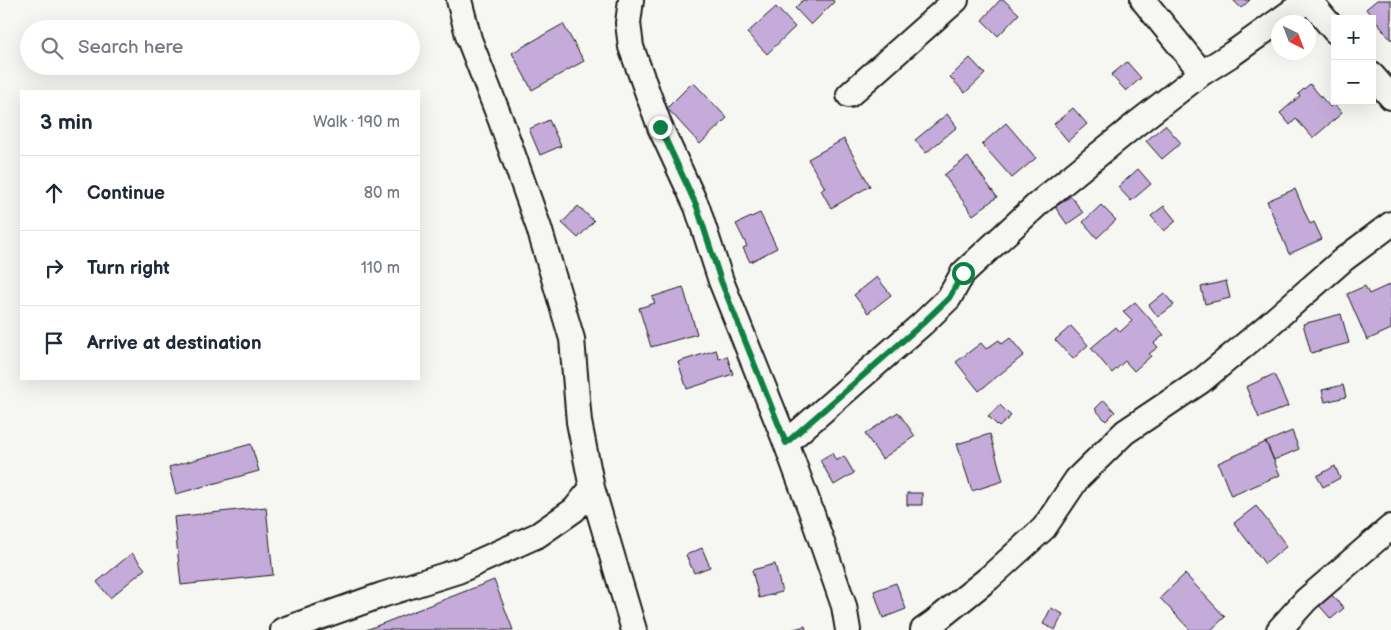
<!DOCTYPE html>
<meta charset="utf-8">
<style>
:root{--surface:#fff;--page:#f6f6f7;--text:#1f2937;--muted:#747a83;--line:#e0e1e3}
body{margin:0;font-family:"Balsamiq Sans",sans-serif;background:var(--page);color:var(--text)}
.controls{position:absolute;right:15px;top:15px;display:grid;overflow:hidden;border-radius:0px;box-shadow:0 5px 20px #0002}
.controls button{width:45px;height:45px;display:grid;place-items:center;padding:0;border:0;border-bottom:1px solid var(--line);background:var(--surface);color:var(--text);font:25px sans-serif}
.compass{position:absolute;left:1271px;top:15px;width:45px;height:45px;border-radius:50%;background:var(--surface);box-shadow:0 5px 20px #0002;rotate:138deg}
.stop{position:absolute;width:15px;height:15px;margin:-11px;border:4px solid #0b8043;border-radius:50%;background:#fff}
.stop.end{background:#0b8043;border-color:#fff;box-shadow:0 1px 5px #0008}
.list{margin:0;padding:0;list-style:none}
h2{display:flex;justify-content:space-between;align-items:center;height:65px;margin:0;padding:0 20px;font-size:21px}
h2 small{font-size:16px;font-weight:400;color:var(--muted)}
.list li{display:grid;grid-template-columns:32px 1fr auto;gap:15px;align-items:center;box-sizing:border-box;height:75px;padding:0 20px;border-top:1px solid var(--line)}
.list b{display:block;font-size:19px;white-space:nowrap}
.list em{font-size:16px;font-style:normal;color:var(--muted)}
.icon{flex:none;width:28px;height:28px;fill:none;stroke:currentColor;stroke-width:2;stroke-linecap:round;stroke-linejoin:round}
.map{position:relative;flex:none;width:1391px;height:630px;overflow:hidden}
.search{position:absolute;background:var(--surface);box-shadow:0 5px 20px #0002;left:20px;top:20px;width:400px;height:55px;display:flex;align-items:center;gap:12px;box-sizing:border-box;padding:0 18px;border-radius:28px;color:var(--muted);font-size:19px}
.panel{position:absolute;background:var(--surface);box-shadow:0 5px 20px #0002;left:20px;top:90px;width:400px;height:290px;border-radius:0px}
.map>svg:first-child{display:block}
.building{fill:#c4abd9;stroke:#1c1c1c}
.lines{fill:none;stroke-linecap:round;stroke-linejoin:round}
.minor-casing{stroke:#1c1c1c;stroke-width:28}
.minor{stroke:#f6f6f2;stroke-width:24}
.route{stroke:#0b8043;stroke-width:6}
</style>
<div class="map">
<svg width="1391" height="630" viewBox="0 0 1391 630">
<rect width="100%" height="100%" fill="#f6f6f2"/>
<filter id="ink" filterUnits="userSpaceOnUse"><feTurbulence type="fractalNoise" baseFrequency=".02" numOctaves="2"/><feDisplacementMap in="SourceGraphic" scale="10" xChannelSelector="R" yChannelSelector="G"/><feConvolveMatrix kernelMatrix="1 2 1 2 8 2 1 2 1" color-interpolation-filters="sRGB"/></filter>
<g filter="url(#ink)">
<path class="building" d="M803,0h30l1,2 -23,23 -16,-17z
M1000,0h4l15,14 -21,22 -16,-16z
M1233,0h17l-9,8z
M1377,0h14v40l-25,-31z
M776,7l19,20 -28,27 -20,-21z
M563,24l21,37 -52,29 -20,-37z
M970,58l15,16 -20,19 -15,-16z
M1127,62l14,16 -15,13 -15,-16z
M693,82l34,36 -27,26 -33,-36z
M1310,84l20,23 3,-4 9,10 -29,25 -17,-19 -6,6 -10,-12 20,-17 -2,-2z
M1073,108l14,16 -19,17 -14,-17z
M947,114l10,13 -31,26 -11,-13z
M549,120l12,26 -21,9 -11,-26z
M1006,123l30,35 -24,20 -30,-34z
M1165,125l16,18 -19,16 -16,-18z
M844,139l26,47 -39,22 -10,-18 4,-2 -17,-29z
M968,157l29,40 -24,18 -29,-40z
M1138,169l13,15 -20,17 -13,-14z
M1295,189l15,35 4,-2 8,17 -33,15 -22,-53z
M1071,196l12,17 -16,11 -12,-17z
M1101,205l15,15 -19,18 -14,-16z
M578,206l16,15 -16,17 -16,-15z
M1164,206l12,15 -12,10 -13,-15z
M760,213l17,35 -27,14 -7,-14 4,-2 -11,-22z
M877,277l14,18 -23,18 -14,-18z
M1226,281l4,17 -25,6 -4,-17z
M1391,284v45l-24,11 -20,-46 18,-8 4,8z
M683,287l14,47 -46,13 -12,-39 16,-5 -3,-6z
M1164,293l10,12 -16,12 -9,-12z
M1135,302l29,33 -10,8 4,4 -9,7 2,2 -17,15 -9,-10 -13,12 -21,-25 25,-21 4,5 12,-11 -9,-9z
M1341,314l8,29 -38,10 -8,-29z
M1071,326l17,19 -15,14 -18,-19z
M1010,338l14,17 -45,36 -23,-29 25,-19 5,6 13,-9 3,4z
M716,350l3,9 8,-3 6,18 -46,15 -9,-27z
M1274,374l14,32 -29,12 -13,-31z
M1343,385l3,12 -21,5 -3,-12z
M1104,400l11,12 -9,9 -11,-12z
M1000,405l11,11 -12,11 -11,-11z
M898,412l17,24 -33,23 -17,-25z
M1292,431l7,18 -25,11 -8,-18z
M990,434l13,47 -31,10 -15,-47z
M1266,442l14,33 -49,21 -13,-33z
M251,444l8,27 -83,23 -7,-27z
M832,453l4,8 8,-5 10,17 -20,12 -14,-25z
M1335,466l5,12 -17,9 -6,-11z
M907,493h15v12h-15z
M1256,506l31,40 -22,18 -31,-41z
M266,507l7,68 -92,10 -7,-68z
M702,548l8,19 -16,6 -8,-18z
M132,553l13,16 -35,29 -13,-16z
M775,564l7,28 -23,6 -7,-28z
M1185,574l40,43 -14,13h-21l-30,-32z
M494,580l19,50h-147z
M896,583l10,26 -23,9 -9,-27z
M1329,592l15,16 -13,11 -14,-16z
M1051,608l12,6 -8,16 -12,-6z
M805,626l1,4h-15z"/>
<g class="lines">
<defs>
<path id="minor" d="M459,0l10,39 32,82 38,107 33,111 7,83 13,66 42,142
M631,0l-3,23 3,24 29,80 37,80 24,74 65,162
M1143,0l59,73 30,-19 76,-54
M1309,0l26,31
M1372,75l19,22
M849,95l107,-95
M283,630l99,-35 76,-24 80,-36 36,-25 18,-22
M848,630l-4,-24 -33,-95 -25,-68 136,-119 27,-26 14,-25 76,-70 97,-79 66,-51
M923,630l10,-7 56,-45 55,-50 33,-49 48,-47 76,-51 63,-52 80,-70 47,-35
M1279,630l27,-30 85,-73"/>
</defs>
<use href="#minor" class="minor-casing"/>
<use href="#minor" class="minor"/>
</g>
</g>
<g class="lines" filter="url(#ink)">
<path class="route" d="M660,127l37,80 24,74 65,162 136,-119 27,-26 14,-25"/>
</g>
</svg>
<div class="controls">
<button>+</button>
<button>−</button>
</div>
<svg class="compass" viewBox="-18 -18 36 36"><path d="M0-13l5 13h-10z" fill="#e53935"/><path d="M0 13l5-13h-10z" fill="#747a83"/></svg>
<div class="stop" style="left:963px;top:273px"></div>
<div class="stop end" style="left:660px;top:127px"></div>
<div class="search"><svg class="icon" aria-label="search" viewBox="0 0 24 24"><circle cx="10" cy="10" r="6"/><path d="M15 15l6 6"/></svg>Search here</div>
<section class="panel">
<h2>3 min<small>Walk · 190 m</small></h2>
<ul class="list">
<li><svg class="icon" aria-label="ahead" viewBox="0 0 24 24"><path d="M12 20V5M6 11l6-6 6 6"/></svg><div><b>Continue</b></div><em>80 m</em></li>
<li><svg class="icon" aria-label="right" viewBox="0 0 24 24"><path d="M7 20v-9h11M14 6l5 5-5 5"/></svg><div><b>Turn right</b></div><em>110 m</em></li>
<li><svg class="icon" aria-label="arrive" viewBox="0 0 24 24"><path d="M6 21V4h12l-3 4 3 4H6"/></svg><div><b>Arrive at destination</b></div></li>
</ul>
</section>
</div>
